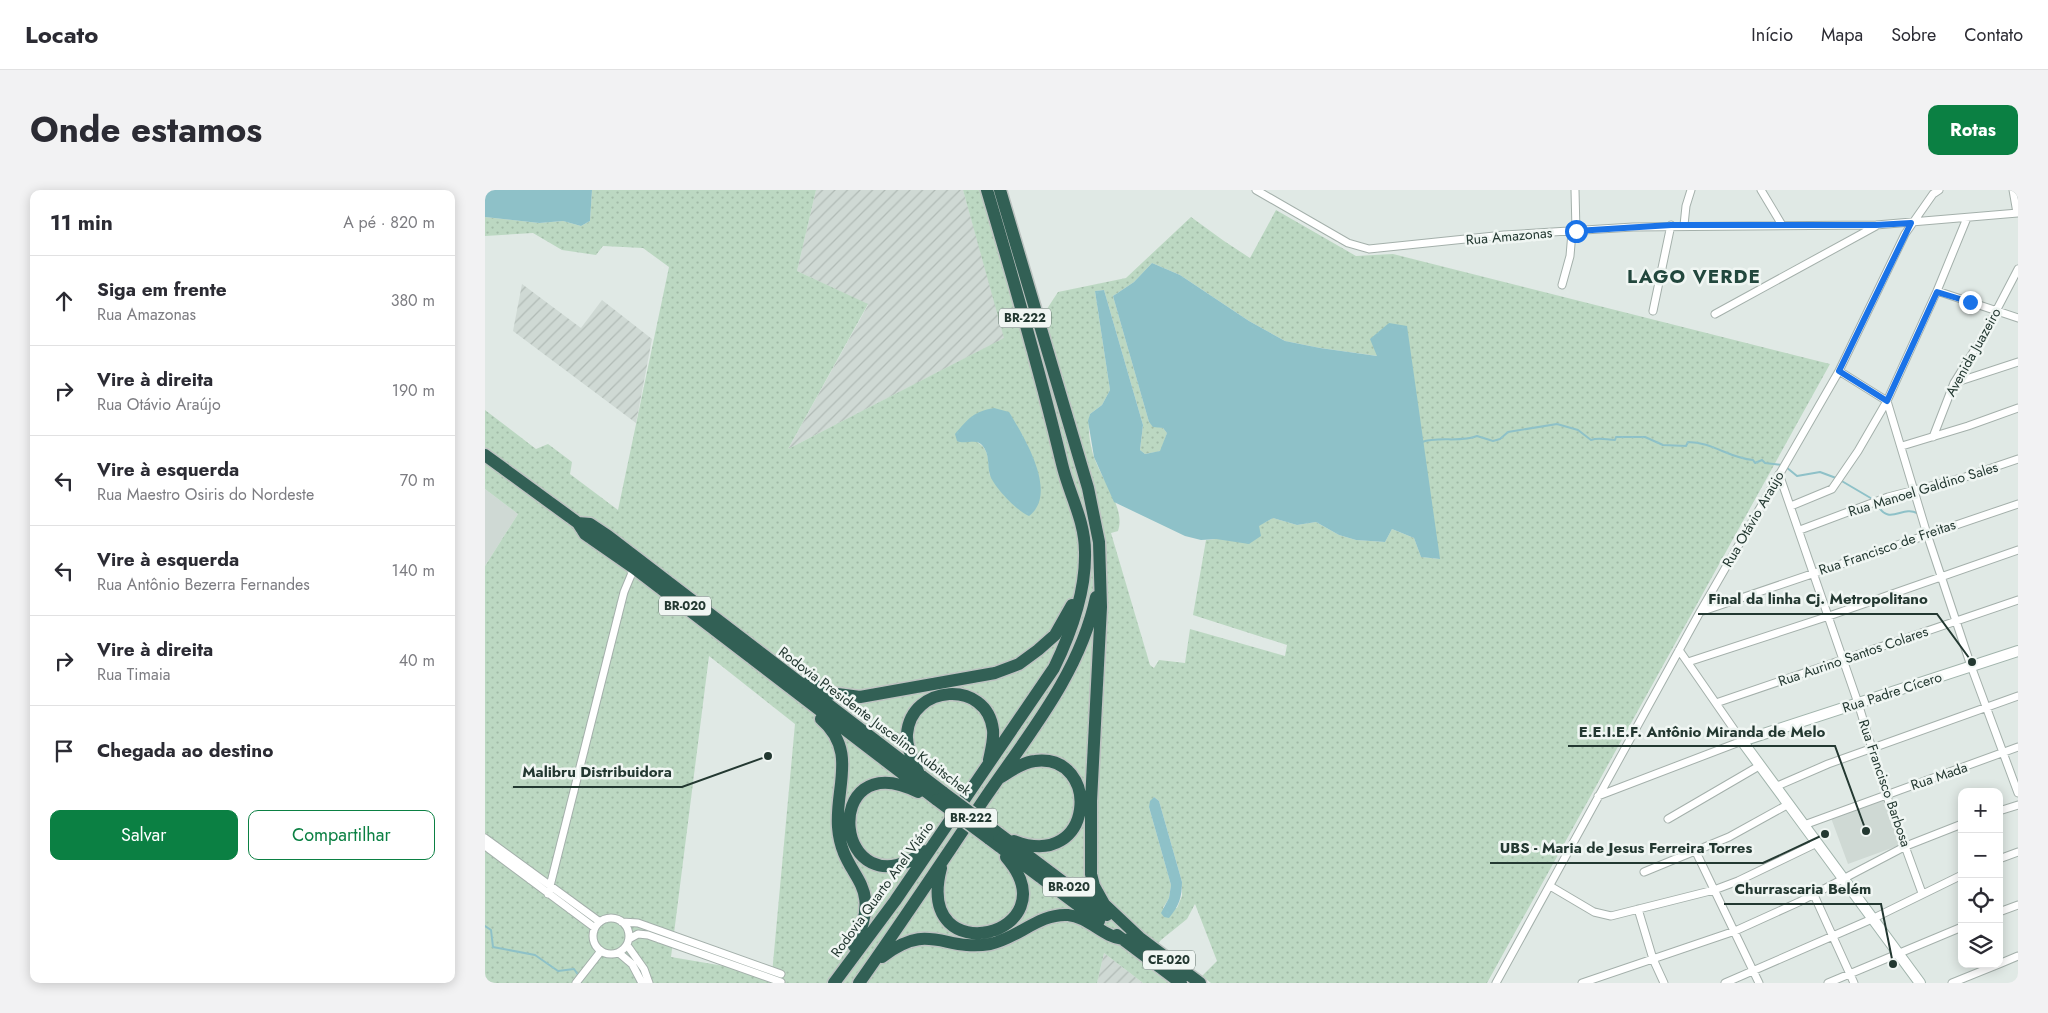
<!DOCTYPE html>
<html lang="pt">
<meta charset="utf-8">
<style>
:root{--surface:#fff;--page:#f2f2f3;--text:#2b2b33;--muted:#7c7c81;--line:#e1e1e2;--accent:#0b8043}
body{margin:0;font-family:Jost,sans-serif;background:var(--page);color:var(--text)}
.controls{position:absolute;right:15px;bottom:15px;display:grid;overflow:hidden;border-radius:10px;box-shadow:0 2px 12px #0003}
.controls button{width:45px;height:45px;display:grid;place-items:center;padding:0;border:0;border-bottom:1px solid var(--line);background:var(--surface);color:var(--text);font:25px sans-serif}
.stop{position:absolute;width:15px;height:15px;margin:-11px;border:4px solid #1a73e8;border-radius:50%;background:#fff}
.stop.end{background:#1a73e8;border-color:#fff;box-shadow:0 1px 5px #0008}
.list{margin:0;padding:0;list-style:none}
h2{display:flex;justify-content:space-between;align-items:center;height:65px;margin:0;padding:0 20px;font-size:21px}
h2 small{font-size:16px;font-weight:400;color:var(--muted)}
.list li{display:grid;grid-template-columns:32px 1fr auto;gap:15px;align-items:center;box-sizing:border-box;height:90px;padding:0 20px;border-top:1px solid var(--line)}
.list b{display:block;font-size:19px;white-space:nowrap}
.list p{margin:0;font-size:16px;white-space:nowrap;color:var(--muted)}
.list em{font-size:16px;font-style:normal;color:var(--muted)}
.actions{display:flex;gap:10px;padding:15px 20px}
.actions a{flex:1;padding:11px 0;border:1px solid var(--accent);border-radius:10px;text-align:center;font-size:18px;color:var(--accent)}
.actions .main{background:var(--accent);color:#fff}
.icon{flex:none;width:28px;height:28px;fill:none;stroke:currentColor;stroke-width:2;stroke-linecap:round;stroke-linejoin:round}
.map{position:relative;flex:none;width:1533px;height:793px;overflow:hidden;border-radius:10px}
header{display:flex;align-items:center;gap:30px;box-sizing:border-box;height:70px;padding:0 25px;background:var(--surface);border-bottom:1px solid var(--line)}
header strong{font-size:24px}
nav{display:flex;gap:28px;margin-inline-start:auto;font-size:18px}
.intro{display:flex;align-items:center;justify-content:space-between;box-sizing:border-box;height:120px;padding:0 30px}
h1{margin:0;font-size:35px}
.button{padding:12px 22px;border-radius:10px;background:var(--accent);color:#fff;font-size:18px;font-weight:700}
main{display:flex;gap:30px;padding:0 30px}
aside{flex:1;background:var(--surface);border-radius:10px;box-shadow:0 2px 12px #0003}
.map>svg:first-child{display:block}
.built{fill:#cfd9d4}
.industrial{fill:url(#industrial-furrows)}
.grass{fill:url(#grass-dots);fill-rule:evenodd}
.water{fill:#8ec1c8}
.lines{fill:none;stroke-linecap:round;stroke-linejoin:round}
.stream{stroke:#8ec1c8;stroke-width:2}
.street-casing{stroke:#a4b0ab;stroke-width:9}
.secondary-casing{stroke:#a1b4ac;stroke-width:12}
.highway-casing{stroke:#bdc3c1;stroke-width:15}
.street{stroke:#fff;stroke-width:7}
.secondary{stroke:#fff;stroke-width:10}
.highway{stroke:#326055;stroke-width:12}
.highway-bridge-casing{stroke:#bdc3c1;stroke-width:15;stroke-linecap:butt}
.highway-bridge{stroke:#326055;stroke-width:12}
.route{stroke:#1a73e8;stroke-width:6}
.labels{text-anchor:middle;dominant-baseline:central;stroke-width:5;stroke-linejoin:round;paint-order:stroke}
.shield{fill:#f0f6f3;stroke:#60716b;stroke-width:1}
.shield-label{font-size:12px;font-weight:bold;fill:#233831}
.street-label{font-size:14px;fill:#233831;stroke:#f0f6f3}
.district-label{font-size:19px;font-weight:bold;letter-spacing:1px;fill:#22473d;stroke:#f0f6f3}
.leader{fill:none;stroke:#233831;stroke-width:2}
.callout-dot{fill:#233831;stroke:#f0f6f3;stroke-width:2}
.callout-label{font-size:15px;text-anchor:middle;font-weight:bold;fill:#233831;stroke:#f0f6f3;stroke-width:5;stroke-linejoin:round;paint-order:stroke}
</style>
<header>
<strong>Locato</strong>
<nav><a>Início</a><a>Mapa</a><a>Sobre</a><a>Contato</a></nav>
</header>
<div class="intro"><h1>Onde estamos</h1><a class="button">Rotas</a></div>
<main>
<aside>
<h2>11 min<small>A pé · 820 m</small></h2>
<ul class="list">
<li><svg class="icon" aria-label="ahead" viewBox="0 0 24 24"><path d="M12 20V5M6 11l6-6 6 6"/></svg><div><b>Siga em frente</b><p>Rua Amazonas</p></div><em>380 m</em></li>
<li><svg class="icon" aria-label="right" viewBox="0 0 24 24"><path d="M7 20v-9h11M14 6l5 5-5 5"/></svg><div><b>Vire à direita</b><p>Rua Otávio Araújo</p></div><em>190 m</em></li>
<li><svg class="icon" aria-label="left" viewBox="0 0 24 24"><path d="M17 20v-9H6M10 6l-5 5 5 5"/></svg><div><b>Vire à esquerda</b><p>Rua Maestro Osiris do Nordeste</p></div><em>70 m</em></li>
<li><svg class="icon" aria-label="left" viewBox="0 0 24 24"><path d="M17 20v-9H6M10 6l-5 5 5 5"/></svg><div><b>Vire à esquerda</b><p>Rua Antônio Bezerra Fernandes</p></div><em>140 m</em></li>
<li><svg class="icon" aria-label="right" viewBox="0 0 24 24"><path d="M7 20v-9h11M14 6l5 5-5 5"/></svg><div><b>Vire à direita</b><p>Rua Timaia</p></div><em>40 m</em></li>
<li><svg class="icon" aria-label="arrive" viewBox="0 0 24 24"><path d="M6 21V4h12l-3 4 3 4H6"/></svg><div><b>Chegada ao destino</b></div></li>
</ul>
<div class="actions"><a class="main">Salvar</a><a>Compartilhar</a></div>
</aside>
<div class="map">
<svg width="1533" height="793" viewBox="0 0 1533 793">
<defs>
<pattern id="industrial-furrows" width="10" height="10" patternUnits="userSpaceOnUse" patternTransform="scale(1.25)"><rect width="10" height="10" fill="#cfd9d4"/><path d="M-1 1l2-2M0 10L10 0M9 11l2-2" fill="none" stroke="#b1bbb6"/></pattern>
<pattern id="grass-dots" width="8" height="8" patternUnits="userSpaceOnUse" patternTransform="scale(1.25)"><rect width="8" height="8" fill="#bcd8c2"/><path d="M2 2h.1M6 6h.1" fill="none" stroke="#a1baa7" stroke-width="1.8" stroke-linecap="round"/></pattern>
</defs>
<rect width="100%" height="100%" fill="#e0e9e5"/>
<path class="built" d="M0,299l33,25 -33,52z
M1399,609l16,46 -52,19 -17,-46z"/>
<path class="industrial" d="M331,0h147l42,148 -217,111 80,-144 -71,-34z
M37,94l59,44 21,-28 50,39 -16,84 -123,-92z
M619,763l39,30h-46z"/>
<path class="grass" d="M107,0h224l-19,81 71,33 -80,145 216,-111 -41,-148h44l36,125 15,-23 68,-14 65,-61 33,24 26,17 26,-48 80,46 37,-2 437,110 -343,619h-276l-9,-7 15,-15 -22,-57 -8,15 -26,21 -19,23 27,20h-26l-39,-30 -7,30h-612v-417l33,-52 -33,-25v-79l51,39 12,-5 24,18 -2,12 48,36 51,-243 -26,-19 -40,-2 -7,9 -34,-5 -29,-17 -48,3v-19l54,6 24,-2 18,5 9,-5zM667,73l28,12 69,46 36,20 35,7 58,8 61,203 -18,-2 -7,-19 -22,-9 -7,13 -29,-2 -17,-5 -23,-13 -19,3 -24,-7c-19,11 -45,21 -67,22l-13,75 94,30 -2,11 -95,-27 -5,34 -26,-3 -5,8 -4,-3 -39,-132 7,-2c8,-23 -17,-52 -24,-74 -4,-12 -7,-30 -4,-43l12,-9 8,-15 -15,-99 9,-1 39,135 -3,25 5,4 16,-3 6,-18 -4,-5 -10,-2 -4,-4 -36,-126 21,-14zM538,245l-33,41c-2,-13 0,-27 -13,-34zM224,466l86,68 -23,250 -101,-17zM669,607l5,4 23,81v14l-5,12h-14l6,-10 2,-13 -22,-78z"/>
<path class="water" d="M0,0h107l-2,31 -9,5 -18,-5 -24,2 -54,-6z
M667,73l28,12 69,46 36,20 35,7 57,8 -7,-17 19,-16 18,3 33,233 -19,-2 -7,-19 -22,-9 -7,13 -29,-2 -17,-5 -23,-13 -19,3 -24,-7 -14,8 2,10 -12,8 -33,-5 -15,1 -16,-4 -71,-34 -20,-45 -6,-36 2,-7 12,-9 8,-15 -15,-99 9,-1 39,135 -3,25 5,4 15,-3 7,-18 -4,-5 -10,-1 -4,-5 -36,-126 21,-14z
M509,218l15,4c15,25 50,81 20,104 -11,-4 -36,-30 -39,-41 -3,-11 0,-21 -8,-30 -6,-7 -17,0 -25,-4l-2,-7c14,-16 18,-22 39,-26z
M669,607l5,4 23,81c0,15 -3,24 -13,36l-5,-1 -3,-4 8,-15 2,-13 -22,-78 1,-6z"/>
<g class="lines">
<path class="stream" d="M937,252c16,-6 39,1 55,-6l16,5 7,-2 8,-7 49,-8 21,6 13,10c8,-3 16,0 24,0l1,-3h29l18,8 23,1 2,-4c24,0 41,16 65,18l2,3 7,-3 3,3 17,2
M1301,277l11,9 23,-4 16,6
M1355,290l34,20
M1392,314c12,23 25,1 40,9
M0,736l6,4 2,17 42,8 23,16 16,-2 5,7"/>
<defs>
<path id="street" d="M771,0l92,53 21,6 135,-14 129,-8 243,-2 142,-12
M1090,0l1,41
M1276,0l21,35
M1528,0l4,23
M1199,35l2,-19 5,-16
M1077,95l8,-29 2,-24
M1452,101l81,27
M1168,121l18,-86
M1230,124l161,-88
M1354,181l48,30 40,133 44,132 47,127
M1469,193l64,-21
M1448,247l21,-54 28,-45 36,-69
M1417,256l66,-20 50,-18
M1294,284l79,229 28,91 36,99
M1306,316l41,-17 26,-38 29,-50 50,-110 30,-73
M1315,340l88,-33 77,-20 53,-18
M1215,422l318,-108
M1203,472l141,-46 189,-66
M1231,513l302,-103
M1290,597l53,-23 190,-68
M1113,606l144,-55 -63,-91
M1514,621l19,-6
M1183,629l91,-53
M1319,635l214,-78
M0,648l115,84
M0,656l110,82
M1211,662l63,131
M1514,669l19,-7
M1159,682l85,-35 58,-32
M1065,696l44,26 17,4 103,-26 24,-9 79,-38
M63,704l76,-302 10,-24
M1329,705l40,88
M1153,719l15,50 11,24
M1514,722l19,-7
M108 746a18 18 0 1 1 36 0a18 18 0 1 1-36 0Z
M137,732l16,1 143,51
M144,749l9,-5 10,1 133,47
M142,755l17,24 5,14
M134,763l13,11 10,19
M1514,774l19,-8
M91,793l25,-32
M1011,793l204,-371 139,-241 66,-137 28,-40 6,-4
M1097,793l153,-52 64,-29 107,-56 56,-22
M1240,793l147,-64 90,-44
M1343,793l134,-56
M1467,793l47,-19"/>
<path id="secondary" d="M1435,793l-178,-242 276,-90"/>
<path id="highway" d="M515,0l88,298 11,54 2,65 -10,194v73l3,12 10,18 35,33
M0,265l93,68 7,11 49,34 303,232
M93,333l12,1 18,12 336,257
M324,492l21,11 30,4 135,-24 24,-9 19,-14 17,-15 17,-30
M336,529c37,32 14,68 17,108 4,54 48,52 16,119
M434,584c-5,-13 -13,-26 -12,-40 4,-50 80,-55 86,-4 1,10 -2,20 -4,30
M516,587c10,-6 22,-15 34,-16 67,-8 60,111 -21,80
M433,602c-100,-50 -85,125 8,59
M509,640l113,85
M503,648l111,83
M456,678c-28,107 133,67 65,-11
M647,742l68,51
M632,745l64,48
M397,767c47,-37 62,-5 108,-13 27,-5 49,-31 78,-29 21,2 35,22 55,24
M349,793l61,-82 159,-233c17,-35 32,-76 31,-116 0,-32 -16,-58 -23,-88 -22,-92 -48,-183 -75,-274
M374,793c43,-61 84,-123 126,-185 43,-63 95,-125 111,-201"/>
</defs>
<use href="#street" class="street-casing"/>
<use href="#secondary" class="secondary-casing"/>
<use href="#highway" class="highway-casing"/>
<use href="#street" class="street"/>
<use href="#secondary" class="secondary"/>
<use href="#highway" class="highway"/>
<defs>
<path id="highway-bridge" d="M459,603l50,37
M452,610l51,38"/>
</defs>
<use href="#highway-bridge" class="highway-bridge-casing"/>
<use href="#highway-bridge" class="highway-bridge"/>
</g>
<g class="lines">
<path class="route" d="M1091,41l95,-6h205l35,-2 -72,148 48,30 50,-109 33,10"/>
</g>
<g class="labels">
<g class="shield">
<rect x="514" y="118.5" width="52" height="19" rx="4"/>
<rect x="174" y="406.5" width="52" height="19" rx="4"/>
<rect x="460" y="618.5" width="52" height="19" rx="4"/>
<rect x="558" y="687.5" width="52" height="19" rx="4"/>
<rect x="658" y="760.5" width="52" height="19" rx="4"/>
</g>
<g class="shield-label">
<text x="540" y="128">BR-222</text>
<text x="200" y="416">BR-020</text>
<text x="486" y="628">BR-222</text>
<text x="584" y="697">BR-020</text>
<text x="684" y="770">CE-020</text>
</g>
<g class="street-label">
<text transform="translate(1024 46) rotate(-5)">Rua Amazonas</text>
<text transform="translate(1488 162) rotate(-61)">Avenida Juazeiro</text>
<text transform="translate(1438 299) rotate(-17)">Rua Manoel Galdino Sales</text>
<text transform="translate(1268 329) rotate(-60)">Rua Otávio Araújo</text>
<text transform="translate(1402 357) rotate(-19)">Rua Francisco de Freitas</text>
<text transform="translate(1368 466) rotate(-19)">Rua Aurino Santos Colares</text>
<text transform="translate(1407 502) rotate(-18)">Rua Padre Cícero</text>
<text transform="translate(390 531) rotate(37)">Rodovia Presidente Juscelino Kubitschek</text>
<text transform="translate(1454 586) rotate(-19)">Rua Mada</text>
<text transform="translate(1400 593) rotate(71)">Rua Francisco Barbosa</text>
<text transform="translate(397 699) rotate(-54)">Rodovia Quarto Anel Viário</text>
</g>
<g class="district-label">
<text x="1209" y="86">LAGO VERDE</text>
</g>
</g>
<path class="leader" d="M1487 472L1452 424H1213M1381 641L1350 556H1083M283 566L197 597H28M1340 644L1278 673H1005M1408 774L1396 714H1239"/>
<g class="callout-dot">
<circle cx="1487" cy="472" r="5"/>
<circle cx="1381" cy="641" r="5"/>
<circle cx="283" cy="566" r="5"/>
<circle cx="1340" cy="644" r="5"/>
<circle cx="1408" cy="774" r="5"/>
</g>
<g class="callout-label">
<text x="1333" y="414">Final da linha Cj. Metropolitano</text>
<text x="1217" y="547">E.E.I.E.F. Antônio Miranda de Melo</text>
<text x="112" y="587">Malibru Distribuidora</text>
<text x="1141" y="663">UBS - Maria de Jesus Ferreira Torres</text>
<text x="1318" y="704">Churrascaria Belém</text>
</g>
</svg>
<div class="controls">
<button>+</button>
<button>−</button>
<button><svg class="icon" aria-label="locate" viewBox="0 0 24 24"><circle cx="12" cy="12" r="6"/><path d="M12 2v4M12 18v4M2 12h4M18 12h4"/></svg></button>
<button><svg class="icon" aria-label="layers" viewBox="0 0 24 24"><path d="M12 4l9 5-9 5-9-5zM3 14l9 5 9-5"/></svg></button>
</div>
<div class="stop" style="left:1091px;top:41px"></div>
<div class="stop end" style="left:1485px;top:112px"></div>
</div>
</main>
